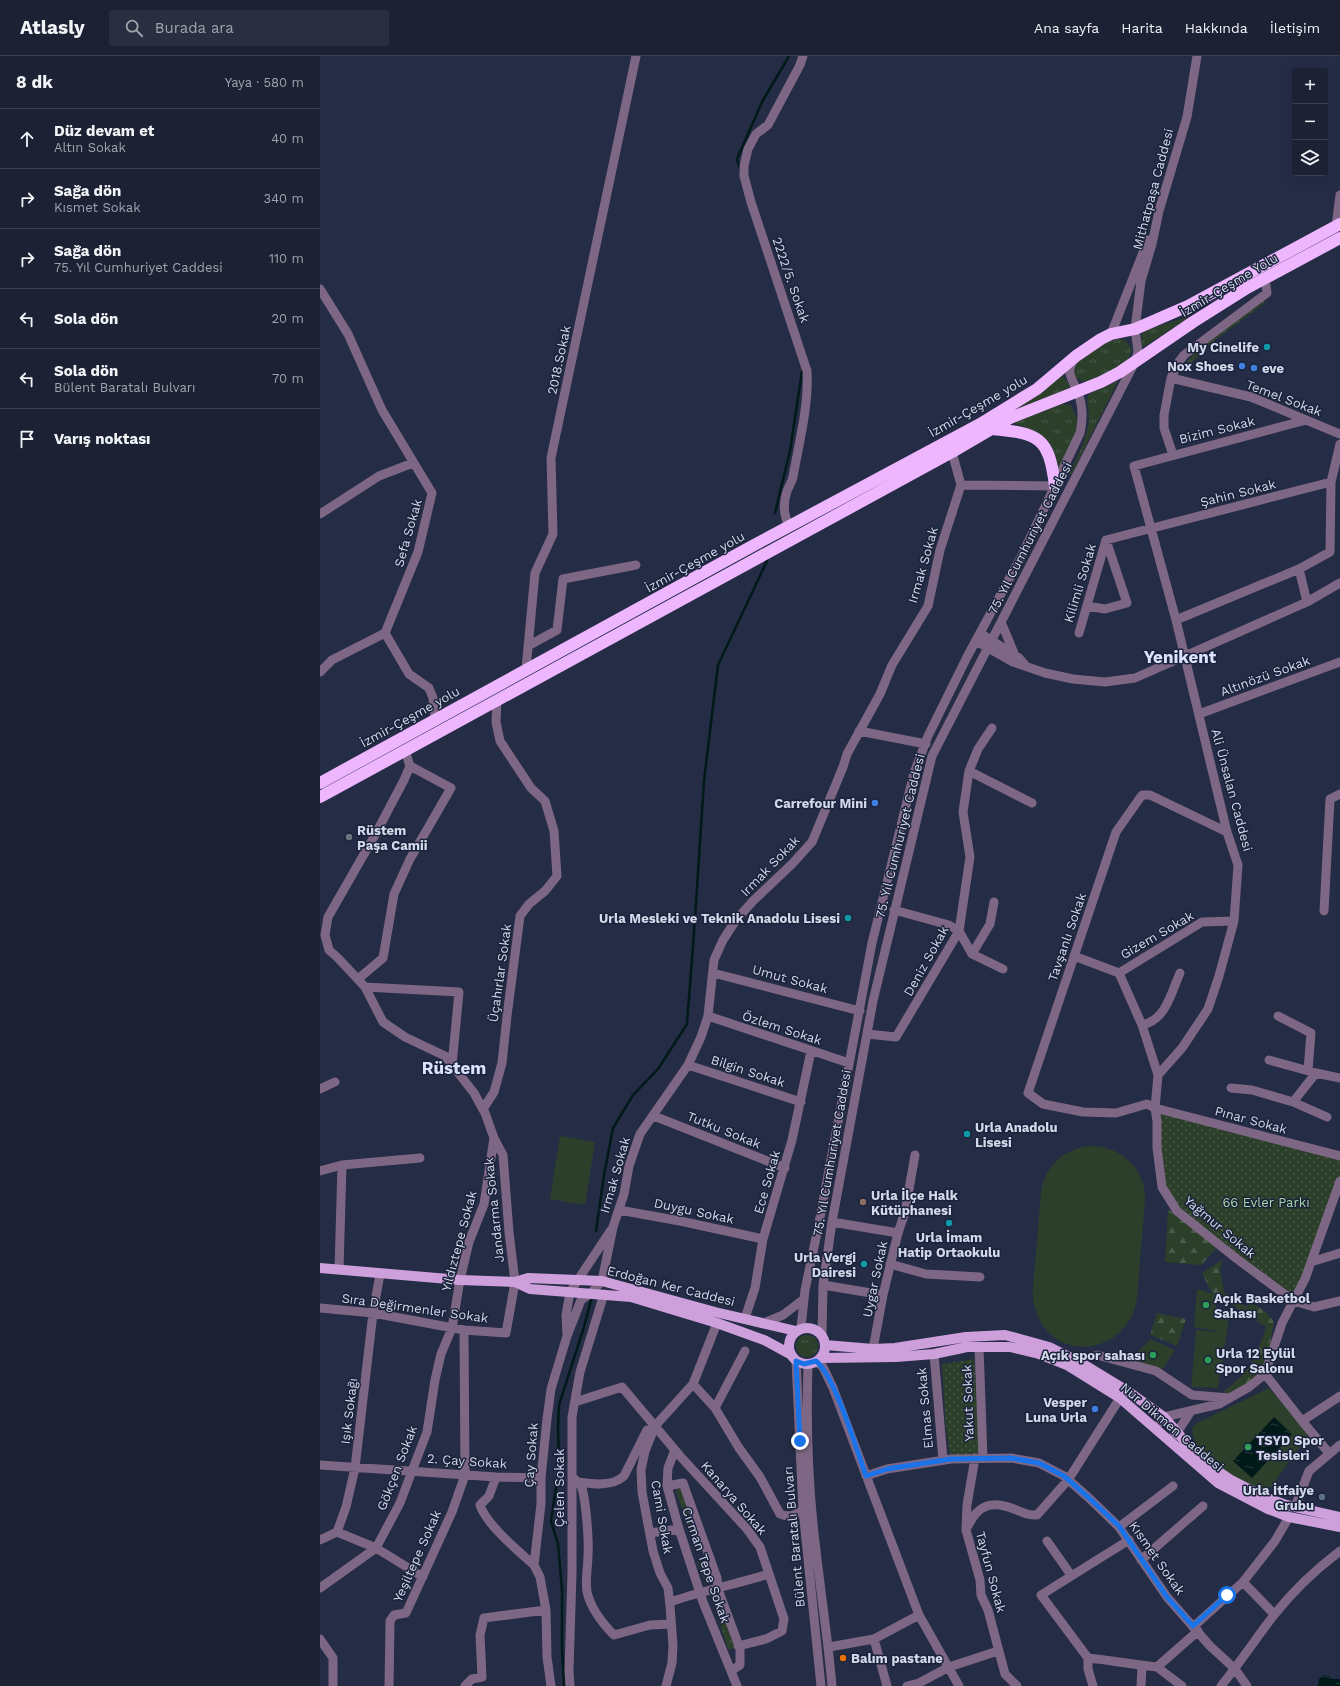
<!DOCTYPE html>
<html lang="tr">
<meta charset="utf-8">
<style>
:root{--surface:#1c2134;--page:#292e40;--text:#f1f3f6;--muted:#a0a3ac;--line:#3a3e4f}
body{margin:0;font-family:"Work Sans",sans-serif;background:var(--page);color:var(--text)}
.controls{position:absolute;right:12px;top:12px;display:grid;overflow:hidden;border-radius:4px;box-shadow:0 4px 16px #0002}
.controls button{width:36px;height:36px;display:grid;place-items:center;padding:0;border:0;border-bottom:1px solid var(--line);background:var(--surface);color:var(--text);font:20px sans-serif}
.stop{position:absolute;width:12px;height:12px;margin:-9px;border:3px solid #1a73e8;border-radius:50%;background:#fff}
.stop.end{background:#1a73e8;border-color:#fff;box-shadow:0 1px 4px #0008}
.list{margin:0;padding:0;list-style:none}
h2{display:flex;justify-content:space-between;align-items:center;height:52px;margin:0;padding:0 16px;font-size:17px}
h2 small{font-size:13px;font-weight:400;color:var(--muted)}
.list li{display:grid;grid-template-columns:26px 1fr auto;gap:12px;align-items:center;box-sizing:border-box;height:60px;padding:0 16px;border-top:1px solid var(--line)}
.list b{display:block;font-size:15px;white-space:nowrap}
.list p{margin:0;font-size:13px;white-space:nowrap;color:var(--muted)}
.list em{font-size:13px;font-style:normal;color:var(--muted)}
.icon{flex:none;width:22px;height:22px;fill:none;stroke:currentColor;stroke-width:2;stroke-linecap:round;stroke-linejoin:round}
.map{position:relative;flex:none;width:1020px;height:1630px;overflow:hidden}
header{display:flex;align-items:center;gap:24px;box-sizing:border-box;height:56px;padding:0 20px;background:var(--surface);border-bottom:1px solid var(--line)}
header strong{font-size:19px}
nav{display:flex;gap:22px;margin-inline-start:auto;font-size:14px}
.search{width:280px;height:36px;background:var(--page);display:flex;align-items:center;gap:10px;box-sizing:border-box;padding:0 14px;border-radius:4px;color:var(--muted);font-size:15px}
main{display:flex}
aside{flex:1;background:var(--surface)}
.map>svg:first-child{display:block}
.grass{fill:url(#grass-tufts)}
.forest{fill:url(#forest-firs)}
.park{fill:url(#park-dots)}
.garden{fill:#2b3f2a}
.water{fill:url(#water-ripples)}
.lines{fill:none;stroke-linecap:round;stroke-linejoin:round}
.stream{stroke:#001919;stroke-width:2.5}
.minor{stroke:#7e6784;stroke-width:9}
.major{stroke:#cea0db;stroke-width:10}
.highway{stroke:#eeb6fe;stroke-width:12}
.route{stroke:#1a73e8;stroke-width:5}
.culture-dot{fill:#0f9aa8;stroke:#1b223b;stroke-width:1.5}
.shop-dot{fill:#3f7fe0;stroke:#1b223b;stroke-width:1.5}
.worship-dot{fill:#6b7280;stroke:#1b223b;stroke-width:1.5}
.education-dot{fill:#8d6e63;stroke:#1b223b;stroke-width:1.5}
.leisure-dot{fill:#2e9e5b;stroke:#1b223b;stroke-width:1.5}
.service-dot{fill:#5c6f8a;stroke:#1b223b;stroke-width:1.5}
.food-dot{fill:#e8710a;stroke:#1b223b;stroke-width:1.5}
.labels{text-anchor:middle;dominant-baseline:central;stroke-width:3;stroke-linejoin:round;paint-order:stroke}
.street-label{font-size:13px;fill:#d3d9ea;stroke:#1b223b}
.poi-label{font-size:13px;font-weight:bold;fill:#d3d9ea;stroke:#1b223b;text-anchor:end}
.park-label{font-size:13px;fill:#a7d6a4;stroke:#1b223b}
.district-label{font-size:17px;font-weight:bold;fill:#d9e2fe;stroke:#1b223b}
</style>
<header>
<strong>Atlasly</strong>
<div class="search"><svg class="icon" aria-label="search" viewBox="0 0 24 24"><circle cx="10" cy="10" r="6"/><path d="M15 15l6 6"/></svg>Burada ara</div>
<nav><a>Ana sayfa</a><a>Harita</a><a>Hakkında</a><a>İletişim</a></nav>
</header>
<main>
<aside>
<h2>8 dk<small>Yaya · 580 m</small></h2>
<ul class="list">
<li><svg class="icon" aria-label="ahead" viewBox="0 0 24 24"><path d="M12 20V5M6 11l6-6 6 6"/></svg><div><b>Düz devam et</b><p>Altın Sokak</p></div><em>40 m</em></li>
<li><svg class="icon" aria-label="right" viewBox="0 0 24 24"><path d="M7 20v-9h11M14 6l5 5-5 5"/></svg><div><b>Sağa dön</b><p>Kısmet Sokak</p></div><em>340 m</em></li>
<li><svg class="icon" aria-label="right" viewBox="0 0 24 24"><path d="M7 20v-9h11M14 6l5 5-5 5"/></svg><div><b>Sağa dön</b><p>75. Yıl Cumhuriyet Caddesi</p></div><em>110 m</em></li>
<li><svg class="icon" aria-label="left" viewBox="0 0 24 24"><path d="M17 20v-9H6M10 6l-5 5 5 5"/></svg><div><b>Sola dön</b></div><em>20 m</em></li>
<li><svg class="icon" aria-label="left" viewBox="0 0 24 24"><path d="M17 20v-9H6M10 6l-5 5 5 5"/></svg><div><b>Sola dön</b><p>Bülent Baratalı Bulvarı</p></div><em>70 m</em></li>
<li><svg class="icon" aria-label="arrive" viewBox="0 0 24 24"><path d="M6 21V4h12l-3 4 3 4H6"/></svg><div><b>Varış noktası</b></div></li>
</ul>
</aside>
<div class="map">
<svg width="1020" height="1630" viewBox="0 0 1020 1630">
<defs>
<pattern id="grass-tufts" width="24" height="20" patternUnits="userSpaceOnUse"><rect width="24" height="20" fill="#2b3f2a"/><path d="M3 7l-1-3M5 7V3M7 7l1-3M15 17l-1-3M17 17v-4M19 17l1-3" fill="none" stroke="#495a49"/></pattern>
<pattern id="forest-firs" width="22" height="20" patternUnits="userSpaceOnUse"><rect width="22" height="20" fill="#2b3f2a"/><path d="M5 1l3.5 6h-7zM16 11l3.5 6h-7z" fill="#495a49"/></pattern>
<pattern id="park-dots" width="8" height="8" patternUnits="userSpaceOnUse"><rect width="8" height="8" fill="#2b3f2a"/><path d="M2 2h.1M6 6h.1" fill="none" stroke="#495a49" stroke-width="1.8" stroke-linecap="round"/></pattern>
<pattern id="water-ripples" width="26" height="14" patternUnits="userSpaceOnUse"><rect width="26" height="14" fill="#001919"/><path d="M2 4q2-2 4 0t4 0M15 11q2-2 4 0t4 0" fill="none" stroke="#243a3b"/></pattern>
</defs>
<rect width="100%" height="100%" fill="#252c46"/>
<path class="grass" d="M944,245l1,2 -54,40 -25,25 -3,-1c22,-29 53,-46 81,-66z
M871,260l-46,30h-3v-13l3,-3z
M798,283l7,1 7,9 -4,12 -5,5 -36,16 -5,-1 -7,-4 -1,-5 4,-11 32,-21z
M742,318l9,14 -65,25z
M798,325l-47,94 -3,-2c10,-16 19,-34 21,-54 0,-7 -2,-15 -2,-22l2,-3z
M741,348l9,1c3,5 6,9 7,15 1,12 -12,40 -19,51l-17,-35 -9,-6 -19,-7z
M476 1290a11 11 0 1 1 22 0a11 11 0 1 1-22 0Z
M360,1431l22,61 -7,1 -19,-58z
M385,1503l8,22 -7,3 -8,-22z
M395,1531l19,60 -2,2h-4l-19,-59z"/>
<path class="forest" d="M848,1153l47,37v4l-14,15 -36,-3z
M903,1203l-3,11 4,22 23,15 3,-5 15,9 9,11 -9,52 -34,24 -7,-7c28,-21 31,-33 42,-64l-55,-36 -9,-18z
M837,1257l29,6 -9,27 -27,-11z"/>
<path class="park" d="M835,1052l185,48v25l-46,120 -117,-90 -15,-24z
M654,1303l5,72 4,27 -32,1 -5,-30 -4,-65z"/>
<path class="garden" d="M240,1080l35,6 -10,63 -35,-6z
M770,1090c28,0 53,19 55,49 0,14 -2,29 -3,43 -2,20 -3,41 -5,61 -8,55 -83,67 -101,12 -6,-15 -2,-32 -1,-48 2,-23 4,-46 6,-70 3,-26 22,-44 49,-47z
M877,1233l18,5 2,22 12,2 -11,70 -27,-1 5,-57 26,2 -28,-5z
M831,1283l24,11 -13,20 -34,-9z
M949,1332l40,46 -45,63 -65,-39 -6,-22 -1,-8 5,-5z"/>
<path class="water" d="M954,1361l18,17 -40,44 -19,-17z
M1004,1619l5,1 3,3h8v7h-22l1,-7z"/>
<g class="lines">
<path class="stream" d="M420,113l-3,-10 25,-57 27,-46
M455,457l15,-62 12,-80
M276,1175l8,-56 9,-47 20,-33 25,-26 29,-45 7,-91 10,-152 14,-116 49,-104
M244,1630l-2,-39v-57l-4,-46 -7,-23 8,-53 -1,-40 1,-23 25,-78 8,-30"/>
<path class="minor" d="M1016,170l4,-31
M0,233l28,45 34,76 50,83 -14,59 -33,81 24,41 20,14 4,10 2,21
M791,278l37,-94
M851,322l80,19 89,37
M986,364l-172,46 42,154 51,212 11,33 -4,56 -15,55 -11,33 -26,39 -24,27 -3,33 2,13v27l5,39 15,24 60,48 57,42 20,6 26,-6
M853,399l-9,-27v-13l7,-37 7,-15 6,-8 83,-62 -2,-15
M641,429l94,1
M0,458l59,-38 34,-13
M469,470c-6,-12 -6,-23 -2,-35 2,-5 5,-9 6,-14 6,-35 16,-71 14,-106l-56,-169 -7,-26v-10l4,-17 8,-15 12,-9 32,-60 3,-9
M987,546l-8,-33 31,-17 1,-70 9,-38
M767,550l18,3 22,-6 -21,-63
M856,564l123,-51
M681,566l13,31
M660,577l38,24 7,8
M759,577l27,-93 225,-58
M656,585l37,21 32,11 28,6 32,3 30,-4 172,-76 33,-19
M208,590l29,-16 6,-51 73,-14
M206,613l9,-96 18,-39 -2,-76 85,-402
M0,616l12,-12 53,-27
M879,658l141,-52
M539,675l67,13
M649,715l63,32
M907,776l-77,-37h-8l-26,37 -88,261 15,11 40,8 33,1 31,-9 8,4 185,48
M574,854l55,15 10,6 13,23 31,15
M1004,855l6,-112 10,-5
M652,898l18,-30 4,-22
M754,900l45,17
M393,917l147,38
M799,917l83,-51 32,-1
M799,917l23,52 16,50
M38,923l25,-21 11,-64 16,-35 41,-71 -41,-22
M45,931l94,5 -7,73
M388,960l141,47
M958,960l33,17 -3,37
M822,969c24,-5 29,-32 38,-52
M547,978l29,3 63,-106 11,-74 -7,-45 6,-41 9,-22 14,-21
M949,1004l47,13 24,5
M368,1009l113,37
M911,1032l21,2 41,12 23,-29
M0,1033l15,-7
M973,1046l34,15
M163,1053l11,-17 8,-29 5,-47 13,-100 9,-12 16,-13 12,-15 -3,-45 -9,-30 -14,-13 -31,-47 -4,-19 1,-22
M334,1060l131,52
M0,1115l22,-6 78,-7
M299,1154l61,11 83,18
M512,1166l66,11
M991,1206l29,-9
M570,1208l36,10 54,3
M19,1213l3,-104
M503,1229l60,10
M0,1252l53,5 91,17 42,3 9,-51 -6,-50 -6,-77 -9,-17
M425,1262l10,-30 8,-49 29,-99 19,-89
M444,1267l19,-8 21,-16
M481,1272l4,-38 13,-62 54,-285 42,-170 14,-37 39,-79 55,-102 58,-122c3,-13 3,-27 -2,-40 -5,-14 -14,-20 -3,-35
M247,1279l-1,-20 4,-23 41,-62
M502,1279l1,-50 9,-63 41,-221 59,-245 204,-396 2,-9 -3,-22 6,-48 11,-37 7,-33 28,-94 10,-61
M659,1291l4,111
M553,1293l10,-54 15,-62 7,-21 10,-57
M614,1298l9,106
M777,1299l59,16 36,24 38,3
M476,1305l7,149 18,176
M496,1305l7,6 10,21 86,227 40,71
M488,1308c-2,62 0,124 8,186 5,45 12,90 16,136
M945,1318l37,47 27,32
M373,1328l22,24 24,40 21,29 20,37c9,4 15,1 23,-4
M255,1346l47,-15 58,69 67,73 13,18 24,72 -2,12 -16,8 -28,7
M395,1352l30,-57
M982,1365l38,-25
M835,1372l9,-11 55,-13 30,-17 16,-13 17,-51 23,-44 35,-98
M849,1385l9,-10 13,-20
M355,1394l-7,18 -1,18 12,43 24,73 34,84
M655,1402l-8,47 -1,25 14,50 1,15 7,15 17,64 12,12
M0,1409l176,12 45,1
M546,1420l21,-7 64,-10 60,-1 28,5 25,13 25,22 30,29 48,70 43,49 25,23 12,17
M176,1421l-7,19 -9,9c6,19 38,46 54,60
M252,1421c4,3 8,6 10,11 4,14 7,52 6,67 0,12 -3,24 -1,37 4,17 15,31 27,43l36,-10 21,-1
M258,1426c15,2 34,5 46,-6l23,-46
M347,1430l16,-3 34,95 1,11 22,60v16l-9,6
M975,1451l14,-36 31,-26
M648,1470c10,-21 23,-26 46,-17 8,3 14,7 23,6l31,-35 52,-82
M799,1471l54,-41
M17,1476l39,16 47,29
M330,1477l29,-4
M0,1484l17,-8 9,-25 9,-39 18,-155 7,-39
M727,1485l24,34
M821,1504l62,-54
M923,1526l31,32
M0,1532l56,-40 24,-45 12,-32 15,-39 8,-52 6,-26 11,-26 8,-48 9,-38 15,-38 10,-66 -9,-25 -11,-20 -29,-37 -40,-19 -22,-15 -18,-35 -27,-29 -9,-8 -4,-15 3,-18 47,-82 29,-55 6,-14 -5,-16
M350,1546c32,-11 66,-18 99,-28
M873,1571l50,-45 32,-41 14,-24
M0,1583l13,19v28
M554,1583l13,47
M509,1591l45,-8 45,-24
M768,1602c23,2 46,7 69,9
M837,1611l41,-36
M837,1611l25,19
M69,1630l1,-65 4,-6 12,-2 46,-101 13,-37 -1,-145
M145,1630l7,-7 10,-2 -2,-42 4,-17 62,-8
M231,1630l-4,-29 -1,-47 -6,-33 -6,-12 7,-61v-26l6,-59 4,-30 16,-53 14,-36 10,-7 11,-12 11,-54 11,-33 5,-28 11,-32 48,-69 13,-28 7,-21 6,-56 9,-20 13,-20 17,-19 39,-37 20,-22 31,-75 4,-13 33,-60 12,-29 36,-59 12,-56 21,-65 -9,-33
M250,1630l-1,-15 3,-97v-157l8,-45 24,-78
M346,1630l6,-23 1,-18 -3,-39 -2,-18 -8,-15 -7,-22 -11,-59 -1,-22 4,-19 10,-25 38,-42 24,-61
M587,1630l12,-3 30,-16 49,-16
M773,1630l-5,-17v-11l-47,-63 88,-55
M821,1630l1,-20
M901,1630c19,-23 35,-48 53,-71 19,-24 42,-46 66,-64"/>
<path class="major" d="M0,1212l140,12 55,2 13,-4 74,3 113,31 81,19
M195,1226l15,7 101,8 86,26 47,17 26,14
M469 1290a18 18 0 1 1 36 0a18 18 0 1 1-36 0Z
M505,1289l48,4 22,-1 71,-11 39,-2 44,12 34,17 46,28 35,25 35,41 32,22 33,17 22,8 54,12
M501,1302l75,-1 38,-3 33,-7h43l29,7 28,11 53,33 98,85 50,26 21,8 51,10"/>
<path class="highway" d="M671,373c47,4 58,7 64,57
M0,727l436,-239 224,-120 57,-35 39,-33 25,-17 10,-5 24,-5 53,-23 152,-82
M0,741l632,-345 58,-34 91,-36 19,-10 73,-50 54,-34 93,-50"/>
</g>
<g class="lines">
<path class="route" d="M480,1385l-4,-80 8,3 12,-3c19,15 41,90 50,115l21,-7 64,-10 60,-1 28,5 25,13 25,22 30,28 48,71 26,29 34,-31"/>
</g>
<g class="culture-dot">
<circle cx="947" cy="291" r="4"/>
<circle cx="528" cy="862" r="4"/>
<circle cx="647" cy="1078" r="4"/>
<circle cx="629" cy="1167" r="4"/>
<circle cx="544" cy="1208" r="4"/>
</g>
<g class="shop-dot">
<circle cx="922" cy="310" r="4"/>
<circle cx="934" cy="312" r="4"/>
<circle cx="555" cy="747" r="4"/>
<circle cx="775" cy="1353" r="4"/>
</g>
<circle class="worship-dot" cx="29" cy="781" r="4"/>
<circle class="education-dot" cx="543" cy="1146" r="4"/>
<g class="leisure-dot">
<circle cx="886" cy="1249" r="4"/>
<circle cx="833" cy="1299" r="4"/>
<circle cx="888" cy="1304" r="4"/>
<circle cx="928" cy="1391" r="4"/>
</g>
<circle class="service-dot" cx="1002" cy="1441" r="4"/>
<circle class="food-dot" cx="523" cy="1602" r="4"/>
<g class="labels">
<g class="street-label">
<text transform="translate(833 133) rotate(-75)">Mithatpaşa Caddesi</text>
<text transform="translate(471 224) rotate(71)">2222/5. Sokak</text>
<text transform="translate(909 229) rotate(-31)">İzmir-Çeşme Yolu</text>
<text transform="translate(239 304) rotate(-78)">2018.Sokak</text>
<text transform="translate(964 342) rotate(21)">Temel Sokak</text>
<text transform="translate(658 350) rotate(-30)">İzmir-Çeşme yolu</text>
<text transform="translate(897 374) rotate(-14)">Bizim Sokak</text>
<text transform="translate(918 437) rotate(-14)">Şahin Sokak</text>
<text transform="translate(88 477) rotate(-74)">Sefa Sokak</text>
<text transform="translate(710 482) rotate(-63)">75. Yıl Cumhuriyet Caddesi</text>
<text transform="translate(375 506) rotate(-29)">İzmir-Çeşme yolu</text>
<text transform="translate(603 509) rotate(-74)">Irmak Sokak</text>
<text transform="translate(760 527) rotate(-73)">Kilimli Sokak</text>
<text transform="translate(945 620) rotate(-20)">Altınözü Sokak</text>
<text transform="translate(90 661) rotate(-29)">İzmir-Çeşme yolu</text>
<text transform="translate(912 734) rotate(75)">Ali Ünsalan Caddesi</text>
<text transform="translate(580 780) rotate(-76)">75. Yıl Cumhuriyet Caddesi</text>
<text transform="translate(450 810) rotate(-46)">Irmak Sokak</text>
<text transform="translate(837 879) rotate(-30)">Gizem Sokak</text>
<text transform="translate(747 881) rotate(-71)">Tavşanlı Sokak</text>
<text transform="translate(606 905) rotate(-61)">Deniz Sokak</text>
<text transform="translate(180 917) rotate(-82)">Üçahırlar Sokak</text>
<text transform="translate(470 923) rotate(15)">Umut Sokak</text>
<text transform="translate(462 972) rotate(18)">Özlem Sokak</text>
<text transform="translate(428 1015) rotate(18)">Bilgin Sokak</text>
<text transform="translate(931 1064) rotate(15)">Pınar Sokak</text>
<text transform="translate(404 1074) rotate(22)">Tutku Sokak</text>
<text transform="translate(512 1097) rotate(-80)">75. Yıl Cumhuriyet Caddesi</text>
<text transform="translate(295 1119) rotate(-74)">Irmak Sokak</text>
<text transform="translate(447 1126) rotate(-74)">Ece Sokak</text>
<text transform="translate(174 1154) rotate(-96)">Jandarma Sokak</text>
<text transform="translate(374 1155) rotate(12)">Duygu Sokak</text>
<text transform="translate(900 1171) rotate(40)">Yağmur Sokak</text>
<text transform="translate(139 1185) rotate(-75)">Yıldıztepe Sokak</text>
<text transform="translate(555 1223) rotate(-78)">Uygar Sokak</text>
<text transform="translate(351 1230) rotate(14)">Erdoğan Ker Caddesi</text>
<text transform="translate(95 1252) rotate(8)">Sıra Değirmenler Sokak</text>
<text transform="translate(648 1347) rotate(-92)">Yakut Sokak</text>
<text transform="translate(605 1352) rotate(-95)">Elmas Sokak</text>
<text transform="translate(29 1355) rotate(-83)">Işık Sokağı</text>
<text transform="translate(852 1371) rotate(40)">Nur Dikmen Caddesi</text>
<text transform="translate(211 1399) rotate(-86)">Çay Sokak</text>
<text transform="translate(147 1405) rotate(4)">2. Çay Sokak</text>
<text transform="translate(77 1412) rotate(-69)">Gökçen Sokak</text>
<text transform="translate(239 1432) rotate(-90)">Çelen Sokak</text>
<text transform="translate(414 1442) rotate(49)">Kanarya Sokak</text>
<text transform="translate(342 1461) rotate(80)">Cami Sokak</text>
<text transform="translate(474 1481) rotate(-95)">Bülent Baratalı Bulvarı</text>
<text transform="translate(97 1500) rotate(-66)">Yeşiltepe Sokak</text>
<text transform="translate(837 1502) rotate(55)">Kısmet Sokak</text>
<text transform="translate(386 1509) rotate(71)">Cırman Tepe Sokak</text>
<text transform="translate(671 1516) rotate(75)">Tayfun Sokak</text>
</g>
<g class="poi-label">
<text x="939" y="291">My Cinelife</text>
<text x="914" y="310">Nox Shoes</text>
<text x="942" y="312" text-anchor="start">eve</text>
<text x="547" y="747">Carrefour Mini</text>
<text x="37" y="774" text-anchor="start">Rüstem<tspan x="37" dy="15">Paşa Camii</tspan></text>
<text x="520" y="862">Urla Mesleki ve Teknik Anadolu Lisesi</text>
<text x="655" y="1071" text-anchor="start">Urla Anadolu<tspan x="655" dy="15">Lisesi</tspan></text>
<text x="551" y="1139" text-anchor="start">Urla İlçe Halk<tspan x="551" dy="15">Kütüphanesi</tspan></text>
<text x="629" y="1181" text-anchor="middle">Urla İmam<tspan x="629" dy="15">Hatip Ortaokulu</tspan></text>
<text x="536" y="1201">Urla Vergi<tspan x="536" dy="15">Dairesi</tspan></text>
<text x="894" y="1242" text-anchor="start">Açık Basketbol<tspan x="894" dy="15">Sahası</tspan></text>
<text x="896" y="1297" text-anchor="start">Urla 12 Eylül<tspan x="896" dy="15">Spor Salonu</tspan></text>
<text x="825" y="1299">Açık spor sahası</text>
<text x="767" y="1346">Vesper<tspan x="767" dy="15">Luna Urla</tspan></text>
<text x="936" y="1384" text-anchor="start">TSYD Spor<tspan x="936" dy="15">Tesisleri</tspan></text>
<text x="994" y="1434">Urla İtfaiye<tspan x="994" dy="15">Grubu</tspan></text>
<text x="531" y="1602" text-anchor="start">Balım pastane</text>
</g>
<g class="park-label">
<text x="946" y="1146">66 Evler Parkı</text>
</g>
<g class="district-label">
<text x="860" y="601">Yenikent</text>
<text x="134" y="1012">Rüstem</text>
</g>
</g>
</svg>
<div class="controls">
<button>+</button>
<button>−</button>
<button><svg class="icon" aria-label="layers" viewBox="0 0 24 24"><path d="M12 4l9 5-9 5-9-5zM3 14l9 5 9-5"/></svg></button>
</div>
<div class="stop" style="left:907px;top:1539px"></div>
<div class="stop end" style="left:480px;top:1385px"></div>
</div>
</main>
